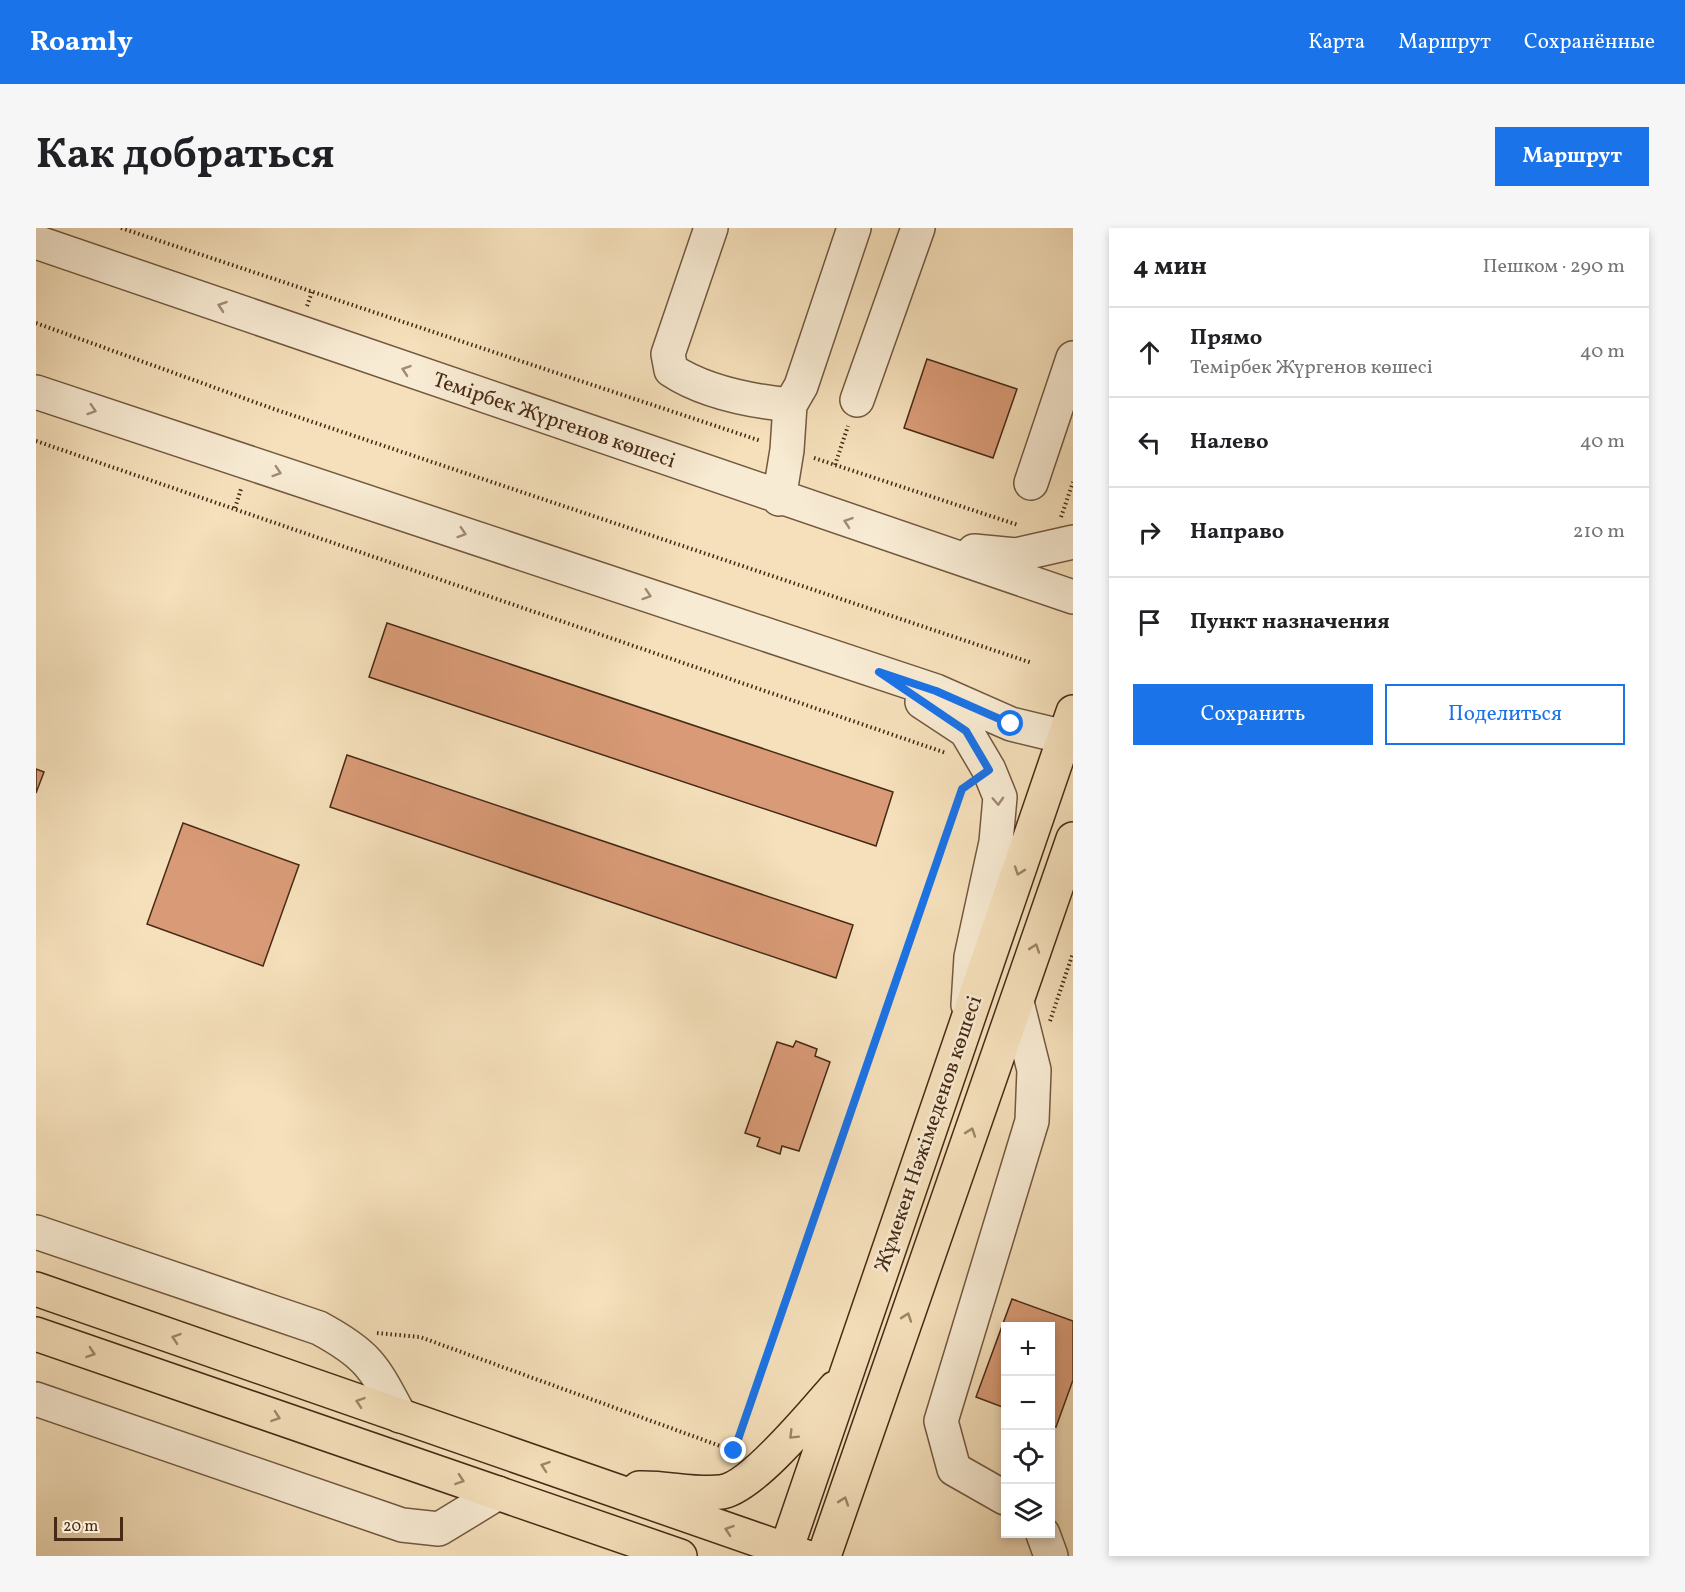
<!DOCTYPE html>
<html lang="ru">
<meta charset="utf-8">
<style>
:root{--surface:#fff;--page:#f6f6f6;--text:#202124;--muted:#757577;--line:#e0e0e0;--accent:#1a73e8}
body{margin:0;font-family:Vollkorn,serif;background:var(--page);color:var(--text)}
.controls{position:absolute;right:18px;bottom:18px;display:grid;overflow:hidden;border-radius:0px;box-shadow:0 3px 9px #0003}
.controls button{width:54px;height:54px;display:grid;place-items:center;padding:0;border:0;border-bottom:2px solid var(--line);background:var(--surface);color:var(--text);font:30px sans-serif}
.scale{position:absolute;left:18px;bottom:15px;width:69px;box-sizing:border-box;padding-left:6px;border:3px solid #472a15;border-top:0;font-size:16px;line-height:21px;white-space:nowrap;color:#472a15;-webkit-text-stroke:4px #f8ebd3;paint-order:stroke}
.stop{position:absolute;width:18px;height:18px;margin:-14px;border:4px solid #1a73e8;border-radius:50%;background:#fff}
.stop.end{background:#1a73e8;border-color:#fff;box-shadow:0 2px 6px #0008}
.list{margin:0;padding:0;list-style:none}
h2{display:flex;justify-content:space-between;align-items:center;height:78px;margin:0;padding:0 24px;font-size:26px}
h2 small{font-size:20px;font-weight:400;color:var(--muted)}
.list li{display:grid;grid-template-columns:39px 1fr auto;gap:18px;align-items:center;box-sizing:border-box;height:90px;padding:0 24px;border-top:2px solid var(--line)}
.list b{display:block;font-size:22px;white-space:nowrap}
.list p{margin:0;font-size:20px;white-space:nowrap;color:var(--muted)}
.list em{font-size:20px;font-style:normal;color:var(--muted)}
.actions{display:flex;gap:12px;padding:18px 24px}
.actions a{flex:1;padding:14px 0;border:2px solid var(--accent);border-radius:0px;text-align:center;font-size:21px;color:var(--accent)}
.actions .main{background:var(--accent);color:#fff}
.icon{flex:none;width:33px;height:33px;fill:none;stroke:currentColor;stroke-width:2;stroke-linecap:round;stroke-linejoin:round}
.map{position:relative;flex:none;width:1037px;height:1328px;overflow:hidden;border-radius:0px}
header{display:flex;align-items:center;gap:36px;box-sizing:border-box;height:84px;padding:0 30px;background:var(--accent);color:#fff}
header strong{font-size:28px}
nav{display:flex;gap:33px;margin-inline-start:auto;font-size:21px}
.intro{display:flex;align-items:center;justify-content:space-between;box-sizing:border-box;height:144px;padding:0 36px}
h1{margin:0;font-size:42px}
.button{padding:15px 27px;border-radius:0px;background:var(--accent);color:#fff;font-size:21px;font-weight:700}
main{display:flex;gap:36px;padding:0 36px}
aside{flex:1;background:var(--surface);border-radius:0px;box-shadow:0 3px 9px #0003}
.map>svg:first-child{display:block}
.building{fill:#d99b77;stroke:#472a15;stroke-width:1.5}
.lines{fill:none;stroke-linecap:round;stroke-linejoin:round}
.minor-casing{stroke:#72583e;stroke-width:36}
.major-casing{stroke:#472a15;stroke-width:36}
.path{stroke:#472a15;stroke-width:4;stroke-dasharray:1.5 3;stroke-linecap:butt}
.minor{stroke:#f8ebd3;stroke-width:33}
.major{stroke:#f5e0bb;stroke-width:33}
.oneway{stroke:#a08a74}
.oneway2{stroke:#9e8568}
.route{stroke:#1a73e8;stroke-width:8}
.labels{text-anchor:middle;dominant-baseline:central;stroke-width:5;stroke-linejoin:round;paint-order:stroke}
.street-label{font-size:21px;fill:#472a15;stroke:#f8ebd3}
</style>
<header>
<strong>Roamly</strong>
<nav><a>Карта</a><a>Маршрут</a><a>Сохранённые</a></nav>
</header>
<div class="intro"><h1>Как добраться</h1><a class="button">Маршрут</a></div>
<main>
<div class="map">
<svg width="1037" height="1328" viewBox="0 0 1037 1328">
<rect width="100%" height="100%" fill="#f5e0bb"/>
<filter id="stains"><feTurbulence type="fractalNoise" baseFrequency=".00333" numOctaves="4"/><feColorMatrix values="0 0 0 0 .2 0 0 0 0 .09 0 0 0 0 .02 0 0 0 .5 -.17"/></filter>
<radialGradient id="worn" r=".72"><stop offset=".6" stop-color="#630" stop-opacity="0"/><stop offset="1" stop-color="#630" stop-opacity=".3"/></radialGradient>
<path class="building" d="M891,131l90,30 -24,69 -89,-30z
M351,395l506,169 -17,54 -507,-169z
M311,527l506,170 -17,53 -506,-171z
M0,541l8,3 -8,21z
M147,595l116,42 -36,101 -116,-42z
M760,813l21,8 -2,7 15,6 -31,89 -17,-5 -2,8 -23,-8 3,-8 -15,-5 32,-91 16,5z
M976,1071l61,22v59l-17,47 -6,-2v-99h-45v82l-29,-11z"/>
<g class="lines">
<defs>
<path id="minor" d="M675,0l-43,126 3,16c33,22 80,31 119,35
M0,14l1037,355
M0,164l900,299 75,33 62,15
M821,172l61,-172
M995,255l42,-125
M743,271l8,-49 3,-45 11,-19 53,-158
M938,323l42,4 57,-13
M886,474l44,29 23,39 11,27 -4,45 -25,115 -3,48
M0,1004l283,96c50,27 55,39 81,88
M0,1171l366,126 37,4 59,-36
M969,1270l-51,-29 -13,-48 91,-300 2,-51 -17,-68
M1007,1306l8,22"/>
<path id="major" d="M0,1061l768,267
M0,1106l644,222
M603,1260c27,-1 55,7 82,4 30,-3 93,-80 114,-104
M748,1328l289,-844
M788,1328l249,-717"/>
</defs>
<use href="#minor" class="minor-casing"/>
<use href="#major" class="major-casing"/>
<path class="path" d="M85,0l640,213
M271,78l5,-14
M0,95l235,85 761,255
M0,213l910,312
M778,230l204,67
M799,237l13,-39
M199,280l6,-19
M1025,289l12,-35
M1014,793l23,-68
M341,1105l43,4 314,114
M699,1225l227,-664 6,-4"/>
<use href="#minor" class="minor"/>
<use href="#major" class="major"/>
</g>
<defs><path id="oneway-chevron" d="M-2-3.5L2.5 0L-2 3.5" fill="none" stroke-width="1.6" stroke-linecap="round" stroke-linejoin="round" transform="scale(1.5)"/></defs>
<g class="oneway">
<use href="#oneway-chevron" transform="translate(186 78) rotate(-161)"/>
<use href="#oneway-chevron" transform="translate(370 142) rotate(-161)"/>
<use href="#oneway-chevron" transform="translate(56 182) rotate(18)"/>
<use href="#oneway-chevron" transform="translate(241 244) rotate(18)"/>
<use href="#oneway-chevron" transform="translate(812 294) rotate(-161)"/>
<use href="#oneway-chevron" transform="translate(426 305) rotate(18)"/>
<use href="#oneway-chevron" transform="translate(611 367) rotate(18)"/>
<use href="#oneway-chevron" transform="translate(962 573) rotate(87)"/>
</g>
<g class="oneway2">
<use href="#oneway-chevron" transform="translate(983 643) rotate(109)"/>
<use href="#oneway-chevron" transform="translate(999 720) rotate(-71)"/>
<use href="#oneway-chevron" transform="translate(935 904) rotate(-71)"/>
<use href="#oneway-chevron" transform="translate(871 1089) rotate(-71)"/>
<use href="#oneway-chevron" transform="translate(140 1110) rotate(-161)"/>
<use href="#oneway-chevron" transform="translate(55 1125) rotate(19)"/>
<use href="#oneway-chevron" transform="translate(324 1174) rotate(-161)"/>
<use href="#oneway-chevron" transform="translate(240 1189) rotate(19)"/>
<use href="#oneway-chevron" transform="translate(757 1207) rotate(135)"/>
<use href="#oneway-chevron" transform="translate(509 1238) rotate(-161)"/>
<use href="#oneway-chevron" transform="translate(424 1252) rotate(19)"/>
<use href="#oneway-chevron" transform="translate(808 1273) rotate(-71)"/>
<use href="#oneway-chevron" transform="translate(693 1302) rotate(-161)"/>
</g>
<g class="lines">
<path class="route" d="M698,1223l228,-662 27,-19 -23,-39 -87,-59 57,19 75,33"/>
</g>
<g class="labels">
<g class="street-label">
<text transform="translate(518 193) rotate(19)">Темірбек Жүргенов көшесі</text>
<text transform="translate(893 906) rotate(-71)">Жұмекен Нәжімеденов көшесі</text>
</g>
</g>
<rect width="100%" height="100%" filter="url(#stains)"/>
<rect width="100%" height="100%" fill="url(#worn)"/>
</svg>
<div class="controls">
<button>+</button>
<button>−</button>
<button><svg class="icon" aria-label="locate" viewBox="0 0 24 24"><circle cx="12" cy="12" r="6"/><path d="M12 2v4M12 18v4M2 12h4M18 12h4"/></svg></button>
<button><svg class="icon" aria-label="layers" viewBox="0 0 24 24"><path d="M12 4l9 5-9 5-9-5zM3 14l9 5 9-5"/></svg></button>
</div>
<div class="scale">20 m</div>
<div class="stop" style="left:975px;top:496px"></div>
<div class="stop end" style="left:698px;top:1223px"></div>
</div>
<aside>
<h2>4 мин<small>Пешком · 290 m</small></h2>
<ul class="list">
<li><svg class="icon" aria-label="ahead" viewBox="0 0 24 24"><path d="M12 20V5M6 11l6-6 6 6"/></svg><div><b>Прямо</b><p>Темірбек Жүргенов көшесі</p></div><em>40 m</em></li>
<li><svg class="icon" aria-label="left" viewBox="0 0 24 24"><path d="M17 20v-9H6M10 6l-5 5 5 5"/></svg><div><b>Налево</b></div><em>40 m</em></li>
<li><svg class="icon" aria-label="right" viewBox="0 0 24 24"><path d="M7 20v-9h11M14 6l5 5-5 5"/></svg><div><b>Направо</b></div><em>210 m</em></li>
<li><svg class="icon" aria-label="arrive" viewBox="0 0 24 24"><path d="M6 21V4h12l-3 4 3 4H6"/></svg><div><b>Пункт назначения</b></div></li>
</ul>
<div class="actions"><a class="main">Сохранить</a><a>Поделиться</a></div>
</aside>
</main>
